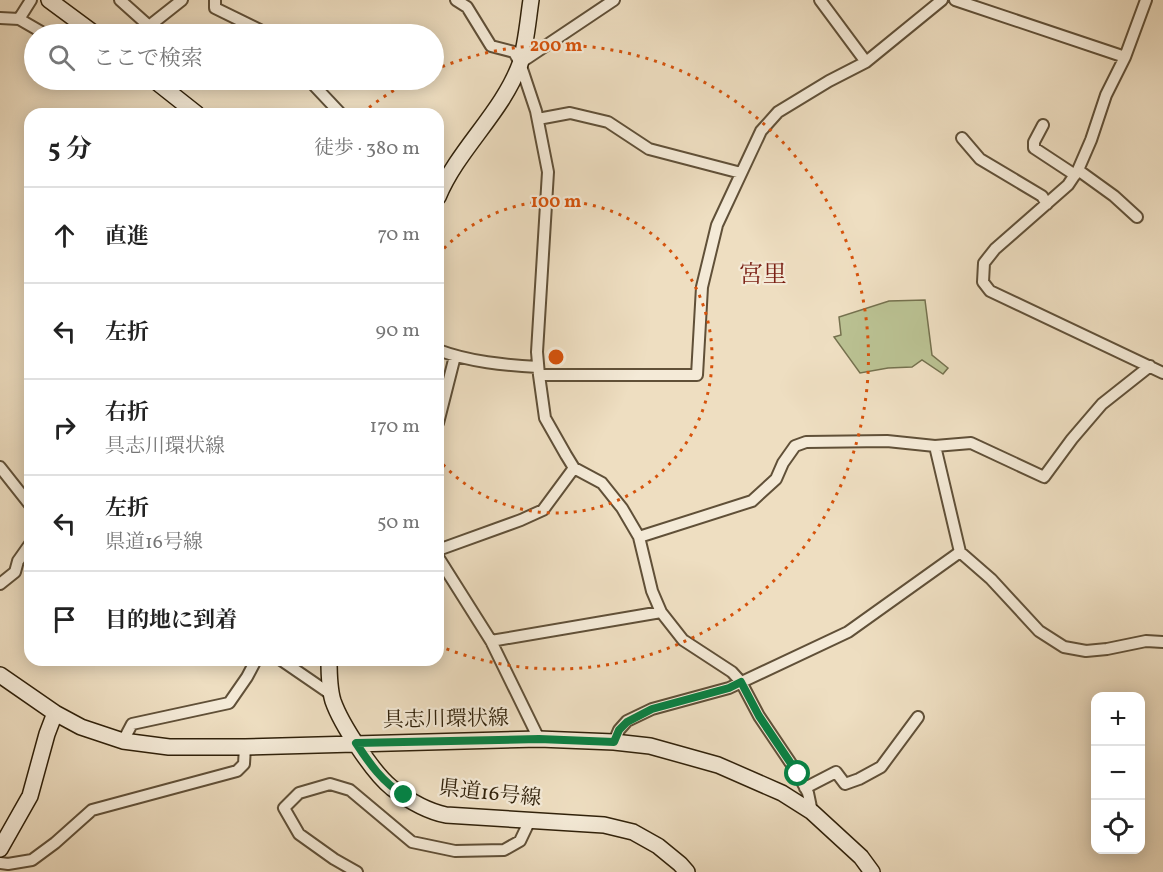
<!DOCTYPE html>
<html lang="ja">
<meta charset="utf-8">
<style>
:root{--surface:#fff;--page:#f2f2f2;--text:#222;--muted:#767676;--line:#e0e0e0}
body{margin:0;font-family:Vollkorn,"Noto Serif JP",serif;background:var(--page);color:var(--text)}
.controls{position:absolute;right:18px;bottom:18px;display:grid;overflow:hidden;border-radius:12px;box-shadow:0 3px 15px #0003}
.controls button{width:54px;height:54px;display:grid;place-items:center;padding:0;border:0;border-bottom:2px solid var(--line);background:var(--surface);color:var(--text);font:30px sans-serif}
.stop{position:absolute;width:18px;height:18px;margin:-14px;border:4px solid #0b8043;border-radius:50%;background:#fff}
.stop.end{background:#0b8043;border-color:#fff;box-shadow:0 2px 6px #0008}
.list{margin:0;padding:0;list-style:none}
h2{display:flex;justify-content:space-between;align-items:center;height:78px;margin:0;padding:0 24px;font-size:26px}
h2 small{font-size:20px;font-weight:400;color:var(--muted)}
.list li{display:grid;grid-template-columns:39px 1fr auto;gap:18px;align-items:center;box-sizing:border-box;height:96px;padding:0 24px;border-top:2px solid var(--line)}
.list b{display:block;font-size:22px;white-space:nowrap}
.list p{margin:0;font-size:20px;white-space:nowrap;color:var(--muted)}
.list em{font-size:20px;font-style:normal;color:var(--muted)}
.icon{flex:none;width:33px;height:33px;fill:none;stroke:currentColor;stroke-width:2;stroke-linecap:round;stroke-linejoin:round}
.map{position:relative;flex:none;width:1163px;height:872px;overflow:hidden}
.search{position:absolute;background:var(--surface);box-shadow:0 3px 15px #0003;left:24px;top:24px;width:420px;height:66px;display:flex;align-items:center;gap:15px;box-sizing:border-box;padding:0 21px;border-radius:33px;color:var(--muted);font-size:22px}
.panel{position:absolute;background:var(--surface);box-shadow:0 3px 15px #0003;left:24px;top:108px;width:420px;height:558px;border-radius:18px}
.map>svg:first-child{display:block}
.green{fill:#bac192;stroke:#75714e;stroke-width:1.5}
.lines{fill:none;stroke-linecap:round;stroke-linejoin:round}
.street-casing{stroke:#605038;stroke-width:14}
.secondary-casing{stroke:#30210a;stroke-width:18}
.street{stroke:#f4ead7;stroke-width:10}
.secondary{stroke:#f4ead7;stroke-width:15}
.route{stroke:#0b8043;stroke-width:8}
.ring{fill:none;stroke:#d6530c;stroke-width:3;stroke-dasharray:3 6}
.labels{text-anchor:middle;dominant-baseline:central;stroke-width:4.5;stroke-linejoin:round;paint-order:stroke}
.street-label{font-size:21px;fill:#30210a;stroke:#f4ead7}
.quarter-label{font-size:24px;fill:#7a1f14;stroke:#f4ead7}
.centre{fill:#d6530c;stroke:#f4ead7;stroke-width:3}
.ring-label{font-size:18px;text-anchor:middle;font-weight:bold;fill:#d6530c;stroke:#f4ead7;stroke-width:4.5;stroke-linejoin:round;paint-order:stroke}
</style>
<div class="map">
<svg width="1163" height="872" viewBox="0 0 1163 872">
<rect width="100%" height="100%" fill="#eedec1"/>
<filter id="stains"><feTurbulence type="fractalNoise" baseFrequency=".00333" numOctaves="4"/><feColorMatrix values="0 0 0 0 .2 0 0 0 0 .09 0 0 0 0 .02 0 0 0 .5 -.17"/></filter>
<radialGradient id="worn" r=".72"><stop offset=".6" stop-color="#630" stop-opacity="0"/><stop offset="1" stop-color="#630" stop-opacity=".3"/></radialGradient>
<path class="green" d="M925,300l7,55 16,13 -5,6 -21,-14 -10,7 -24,1 -28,5 -26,-36 7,-2 -2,-18 50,-16z"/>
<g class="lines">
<defs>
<path id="street" d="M120,0l29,26
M215,0v8l53,26
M456,0l11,7 24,39 23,6 6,11 16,48 12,61 -11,180 2,23 6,43 21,37 8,13 28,15 20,25 17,29 13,54 9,21 22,28 49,32 9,10 18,34 39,58 10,19 4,19
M820,0l46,62
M955,0l170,57
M1146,0l-21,57 -19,38 -15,45 -13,30 -10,15 -73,64 -11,14 -1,19 7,9 173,82
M0,18l19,1 26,15
M19,19l12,-19
M139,34l43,-34
M520,63l94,-63
M309,80l32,34
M538,119l32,-6 38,9 41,27 92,24
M1043,125l-9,17v6l41,27
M962,138l18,21 62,37 5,8
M1078,170l36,26 23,21
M438,350c32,12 66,15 100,17
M539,375h158l5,-88 15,-62 44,-94 17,-19 51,-31 37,-19 76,-62
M438,423l17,-67
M935,446l25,106 31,27 48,52 25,16 22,4 21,-2 39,-8 17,1
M0,467l30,38
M639,537l113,-36 24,-22 7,-16 12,-17 11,-4 81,-1 48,5 36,-3 73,34 28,-38 30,-35 48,-38
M438,550l83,-30 22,-10 31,-42
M438,557l53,84 48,98
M0,584l15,-12 3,-11 12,-17
M491,641l170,-29
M281,660l51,35
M123,741l9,-17 97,-21 18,-26 9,-17
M614,742l5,-12 8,-9 25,-12 77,-21 119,-56 112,-80
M805,788l31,-16 9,12 14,-5 22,-12 37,-50
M0,863l8,1 24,-4 23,-17 37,-33 145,-39 7,-7 1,-17
M357,872l-23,-13 -35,-25 -15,-26 15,-15 31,-9 20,6 62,52 43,9 49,-1 16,-9 10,-21"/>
<path id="secondary" d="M49,0l46,34
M154,80l43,34
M438,197c20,-48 64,-84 82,-133 6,-19 8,-44 11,-64
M329,660c0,13 0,28 4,41 8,23 40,72 59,87 16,12 34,23 54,27l158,10 29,7 25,14 22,18 7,8
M0,675l55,38 26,14 42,14 46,6h76l294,-8 75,3 36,4 68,19 64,28 30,19 49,45 11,15
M0,849l30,-53 17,-62 8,-21"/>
</defs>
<use href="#street" class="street-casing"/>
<use href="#secondary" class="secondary-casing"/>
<use href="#street" class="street"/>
<use href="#secondary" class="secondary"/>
</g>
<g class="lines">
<path class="route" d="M404,795c-21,-12 -35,-32 -48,-52l183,-4 75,3 5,-12 8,-8 25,-13 77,-21 12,-6 18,34 39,58"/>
</g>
<g class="ring">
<path d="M438 255A156 156 0 1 1 438 459"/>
<path d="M362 113A312 312 0 0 1 412 80M434 70A312 312 0 1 1 439 646"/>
</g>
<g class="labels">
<g class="street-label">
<text transform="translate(446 720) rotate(-1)">具志川環状線</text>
<text transform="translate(490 794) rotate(6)">県道16号線</text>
</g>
<g class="quarter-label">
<text x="763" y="276">宮里</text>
</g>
</g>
<circle cx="556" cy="357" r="9" class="centre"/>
<g class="ring-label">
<text x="556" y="51">200 m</text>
<text x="556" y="207">100 m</text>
</g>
<rect width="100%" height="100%" filter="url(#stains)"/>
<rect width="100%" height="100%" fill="url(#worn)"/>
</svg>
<div class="controls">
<button>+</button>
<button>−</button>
<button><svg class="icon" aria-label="locate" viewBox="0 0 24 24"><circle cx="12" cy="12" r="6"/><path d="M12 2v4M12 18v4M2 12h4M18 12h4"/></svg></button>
</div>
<div class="stop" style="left:798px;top:774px"></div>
<div class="stop end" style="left:404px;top:795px"></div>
<div class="search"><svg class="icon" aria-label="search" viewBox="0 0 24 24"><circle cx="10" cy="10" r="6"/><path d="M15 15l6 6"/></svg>ここで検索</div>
<section class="panel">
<h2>5 分<small>徒歩 · 380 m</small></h2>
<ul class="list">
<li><svg class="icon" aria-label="ahead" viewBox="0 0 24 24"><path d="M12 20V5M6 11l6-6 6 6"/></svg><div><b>直進</b></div><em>70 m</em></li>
<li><svg class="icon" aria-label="left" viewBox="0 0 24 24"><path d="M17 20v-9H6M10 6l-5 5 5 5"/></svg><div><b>左折</b></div><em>90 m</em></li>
<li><svg class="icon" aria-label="right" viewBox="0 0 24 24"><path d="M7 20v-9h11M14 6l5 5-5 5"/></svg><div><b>右折</b><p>具志川環状線</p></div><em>170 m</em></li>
<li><svg class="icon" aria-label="left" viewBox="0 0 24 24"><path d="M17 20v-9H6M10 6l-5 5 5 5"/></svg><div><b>左折</b><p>県道16号線</p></div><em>50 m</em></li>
<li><svg class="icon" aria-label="arrive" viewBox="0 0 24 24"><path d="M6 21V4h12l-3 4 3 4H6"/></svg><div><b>目的地に到着</b></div></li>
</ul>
</section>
</div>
